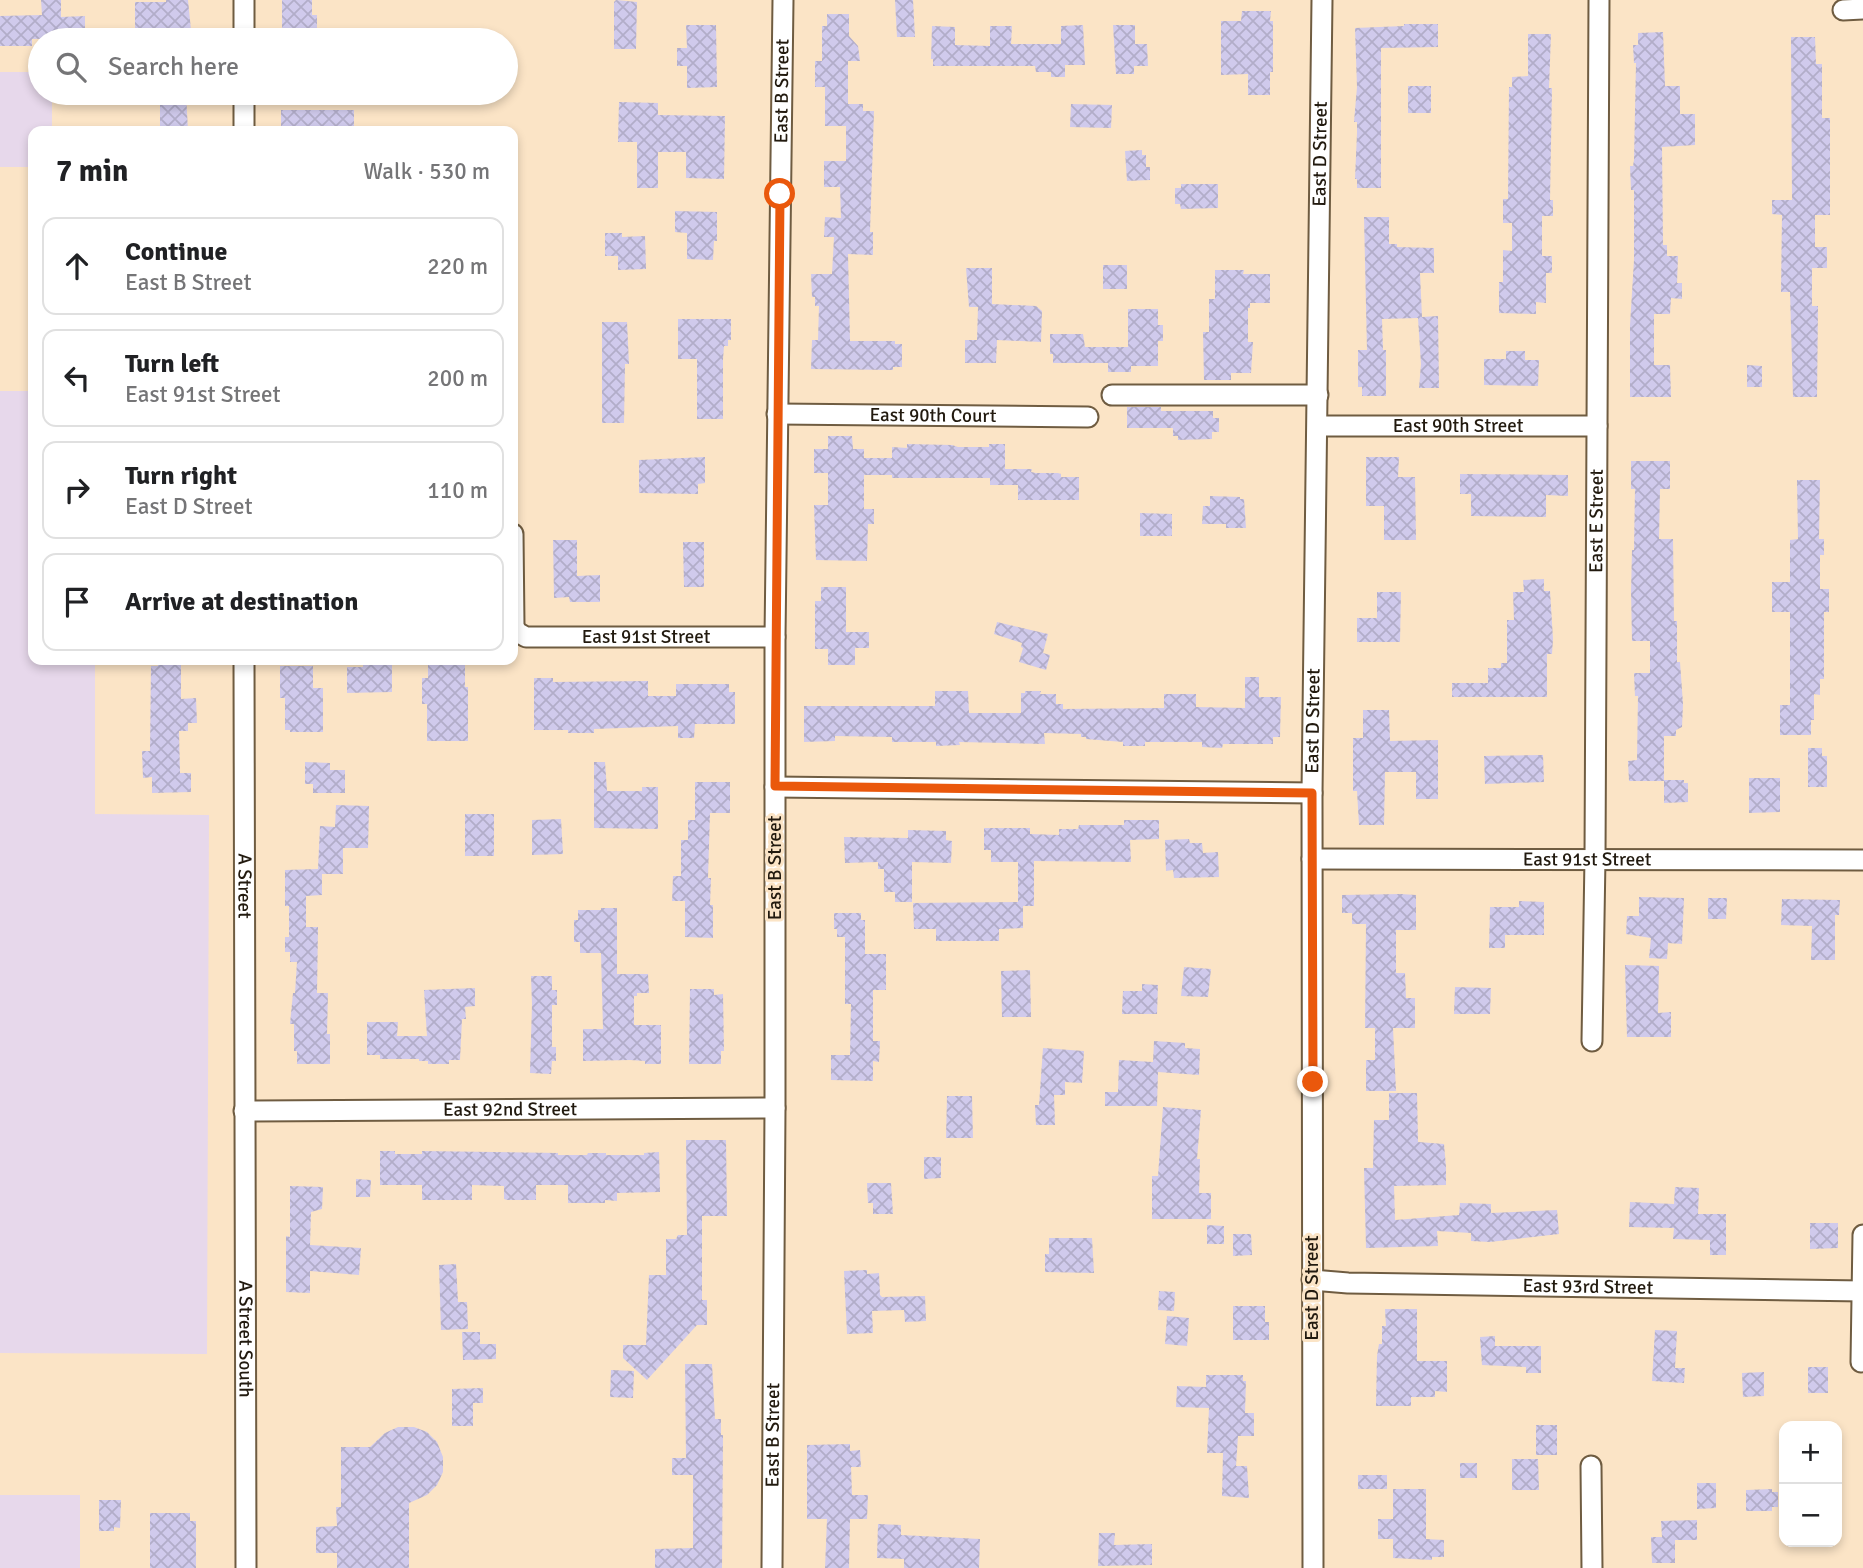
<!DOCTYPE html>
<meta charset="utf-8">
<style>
:root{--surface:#fff;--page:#f6f6f6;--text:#202124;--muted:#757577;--line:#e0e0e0}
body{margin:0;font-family:Signika,sans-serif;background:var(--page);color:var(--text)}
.controls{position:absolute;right:21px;bottom:21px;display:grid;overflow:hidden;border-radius:14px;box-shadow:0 4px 10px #0003}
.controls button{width:63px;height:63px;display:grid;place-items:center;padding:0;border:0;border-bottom:2px solid var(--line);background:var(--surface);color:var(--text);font:35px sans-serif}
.stop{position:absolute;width:21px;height:21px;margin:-16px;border:5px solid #ea580c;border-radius:50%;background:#fff}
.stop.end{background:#ea580c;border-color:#fff;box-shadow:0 2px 7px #0008}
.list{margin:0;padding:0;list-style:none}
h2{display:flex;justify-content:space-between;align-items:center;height:91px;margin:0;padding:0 28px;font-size:30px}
h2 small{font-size:23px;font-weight:400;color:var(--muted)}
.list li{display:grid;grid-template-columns:46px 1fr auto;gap:21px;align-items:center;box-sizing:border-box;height:98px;margin:0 14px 14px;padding:0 14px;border:2px solid var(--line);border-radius:14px}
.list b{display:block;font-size:26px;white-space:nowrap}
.list p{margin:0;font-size:23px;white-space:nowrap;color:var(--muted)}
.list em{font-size:23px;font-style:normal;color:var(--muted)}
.icon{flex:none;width:38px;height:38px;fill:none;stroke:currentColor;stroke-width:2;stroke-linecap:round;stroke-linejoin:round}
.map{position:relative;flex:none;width:1863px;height:1568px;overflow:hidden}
.search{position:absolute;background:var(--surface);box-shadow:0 4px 10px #0003;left:28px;top:28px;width:490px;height:77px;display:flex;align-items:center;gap:18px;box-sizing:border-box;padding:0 24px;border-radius:38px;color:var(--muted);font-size:26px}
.panel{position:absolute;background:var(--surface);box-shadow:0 4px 10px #0003;left:28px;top:126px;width:490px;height:539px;border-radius:14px}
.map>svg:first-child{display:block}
.commercial{fill:#e7d8eb}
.building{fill:url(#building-cross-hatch)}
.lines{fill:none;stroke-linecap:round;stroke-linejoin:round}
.minor-casing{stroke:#6f5c41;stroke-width:23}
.minor{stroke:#fff;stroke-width:19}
.route{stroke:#ea580c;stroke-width:9}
.labels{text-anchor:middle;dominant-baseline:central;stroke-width:6;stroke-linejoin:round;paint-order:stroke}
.street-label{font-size:19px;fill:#221a0f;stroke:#fbe4c6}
</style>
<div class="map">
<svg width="1863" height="1568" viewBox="0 0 1863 1568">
<defs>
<pattern id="building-cross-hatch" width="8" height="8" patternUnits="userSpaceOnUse" patternTransform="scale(1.75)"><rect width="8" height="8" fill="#d0caec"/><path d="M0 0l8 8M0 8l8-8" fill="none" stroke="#b2adc9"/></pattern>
</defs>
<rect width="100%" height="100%" fill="#fbe4c6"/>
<path class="commercial" d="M0,72h40v21h12v38h-19v36h-33z
M0,391h33v269h62v154l114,1 -2,539 -207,-1z
M0,1495h80v73h-80z"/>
<path class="building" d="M41,0h20v17l24,-1v22l-53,1v7h-32v-30l42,-1z
M166,0h22l4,40h-57v-38h31z
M282,0h30v15h5v18h-5v3h-30z
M616,0l21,2 -1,47h-22v-47z
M895,0h18l2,37h-18z
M1242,11h29l-1,10h3v51h-3v23h-22v-21l-27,1v-54h20z
M827,14h22v22l9,10 2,15h-12v43h15v7h11l-4,121h3v23l-25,-1 2,87h45v3h7v23h-9v3l-82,-1 1,-29h6l1,-34h-4v-9h-3l-1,-23h21l2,-37h-10l1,-20 16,1 -1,-31h-16v-26h22v-35h-21v-39h-10v-26h7v-35h5z
M1404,24h34v23l-57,1v140h-24v-9h-2l2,-46v-11h-3l3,-35 -2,-59 49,-2z
M686,25h30l1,62 -30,1v-22h-10v-18h10z
M1083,25l2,40h-20v12h-14v-5h-15l-1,-6h-102v-7h-2l1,-33 23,1v18l35,1v-20h22l-1,18h50v-18z
M1113,25h22v19h12l1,22h-14v8h-18z
M1663,32l2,54h15v28h15v31l-33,2 1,98h4v11h11l-1,27h5v16l-11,-1 -1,16h-16v51h16l1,32h-41v-72l4,-65v-70h-3l-1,-24h3l1,-6 2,-97h-2l-1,-18h5v-12z
M1528,34h23l-2,54h3l-2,112h3v16h-11v40h10v17h-6v30l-10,-1v12l-37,-1v-31h4v-32l9,1v-28h-9v-24h5l1,-112h3v-10l16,-1z
M1791,37h24l1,27h6v54h8v97h-15v32h12v21h-15v38h6l-1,91h-24l-3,-105h-9l1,-77 -10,-1v-14h20z
M1408,86h23v27h-23z
M160,93h26l2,38h-28z
M619,102l39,1v12l67,1 -1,63 -38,-1v-26h-28v36h-21v-46h-19z
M1071,104l41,1 -1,23 -41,-1z
M281,110h73v21h-73z
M1142,150v5h4v12h4v13l-23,1 -2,-30z
M1181,184h37v24l-37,1 -1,-5h-5v-16h6z
M675,211l42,1v29h-3l-1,19 -26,-1v-26l-12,-1z
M1364,217h25v27h8v3l37,1v25h-14l2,44 16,-1 1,72h-20l2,-24 -3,-46 -36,1 1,31h3v46h-24v-9h-4v-37h9z
M605,233h17v4l23,-1 1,33 -28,1v-14h-13z
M1103,265h24v24h-24z
M966,268h26v36l44,2 6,5 -1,31 -44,-2 -1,23h-31v-23h12l1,-33h-9z
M1215,270h29l-1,4h27v29h-20v5h-2v34h5l-2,31h-20v7h-27l-1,-48h6v-33h6z
M1128,309h30v16h5v16h-5v25h-27v6h-23v-9h-55v-9h-3v-20h33l2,13h43z
M678,319h53v21h-3v6h-4l-1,13v60h-26v-60h-19z
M602,322h25l2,42h-4l-1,59h-22z
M1506,351h19v9h14l-1,26 -54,-1v-26h22z
M1747,365l15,1v21h-15z
M1127,407h34v4h52v7h6v14h-7v7l-34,1v-4h-5v-8h-46z
M828,436h24l1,13h11v9h28v-11l15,1v-4l45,1 6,2h31v-3h16v25h27l-1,3 5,1h22l3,1v3h18v23h-61v-15h-28v-7h-98v-3h-28v34h10v15h-6l-1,37 -51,-1 -2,-55h14v-32h-14v-24h14z
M705,457v26l-7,1v10l-59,-1v-33z
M1366,457h33l-1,20h17l1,63h-32v-34h-18z
M1631,461h39v28h-10l-1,50h14l1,82h3v41h3l3,42 -1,23 -6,3v6h-12v45h-35l-1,-20 9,-1 1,-64h-3l-1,-23h16v-32h-18l-1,-49 1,-42h2l1,-61h-4z
M1460,474l108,1v21l-22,-1v22l-75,-1v-22h-11z
M1797,480h23l-1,59h5v16h-4v34h9v23h-5v67h-4v16l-6,-1v26h-3v15h-31v-30h10v-93h-18v-30h18v-42l8,-1z
M1210,496l30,1v2h4l2,29h-20v-4h-24l1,-18h7z
M1140,513l32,1v22h-32z
M553,540h24v36l23,-1v27h-30l-1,-5 -15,1z
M683,542h21v45h-20z
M1544,579v12h6l3,48 -1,15h-5v43h-95v-14h36v-15h13v-5h6v-43h7l-1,-28h11l-1,-12z
M821,587h25v45h23v16h-14v17h-27v-16h-13v-48h6z
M1377,592h24l-1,50h-43v-24h20z
M997,622l51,12 -5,19 7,2 -4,15 -27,-8 4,-14 -2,-1 1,-4 -28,-9z
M158,660h23v39l15,-1 1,25h-9v8h-9l1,42h11v19l-39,1v-16l-9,1 -1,-27h8l1,-85h7z
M428,660h37v27h3v54h-41v-37h-5v-26h6z
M363,661l29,2v29l-45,1v-26h16z
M280,666h33v22h10v44h-33v-2h-5v-32h-5z
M1245,677h14v20h22l-1,40h-7v7h-50l-1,4 -20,-1v-5h-57v4h-22v-4l-37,-3v-2h-5v-3l-37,-1 1,11 -86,-2 1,3 -24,1v-4h-44v-5l-57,-1v5l-31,1v-36h131v-15h33l1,22h52v-20h4v-2h16l-1,3h16v10h7v5l101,-1v-14h32v13l49,1z
M534,678h19v4l95,-1v15h28v-12h53v8h6v32h-40l-1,14h-16v-12l-84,3v4h-26v-3h-34z
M1363,710h26l1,31 48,-1v59h-22v-27h-31l-1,53h-25l-2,-34h-4v-53h10z
M1808,748h14v8h5v31h-19z
M1543,755l1,27 -59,2 -1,-28z
M305,762l25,1v7h15v23h-32v-9h-8z
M594,762h11l2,29h35v-4h16v42l-64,-1z
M1749,778h31v34l-31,1z
M1664,780h20v3h4v19l-24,1z
M695,782h35v31h-20l-2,65h3l-1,27h3v33l-28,-1v-36h-13l1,-25h8v-36h7v-20h7z
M336,805l33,1 -1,42h-25v26h-21v21l-16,1v31h12l-1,66h11l-1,41h3v30h-33v-13h-3v-27h-4l3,-31h2l2,-31h-7v-10h-5v-15h4v-31h-4v-36l33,-1 2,-43 15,1z
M465,814h29v42h-29z
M561,819l2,35 -31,1v-35z
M1124,820h35v19l-29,1 1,22 -97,-1v45h-11v22l-24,1v12h-63v-12h-22l-1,-26 105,-1v-40h-27v-12h-7v-22h46v6l29,1v-6h19l1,-4h45z
M908,830l38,1v9l6,1 -1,22 -39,-1v40h-17v-10h-11v-23h-6v-7l-33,1 -1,-26 64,1z
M1189,839l1,4h12l1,10 15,-1 1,25 -45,1 -1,-8 -7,1 -1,-31z
M1401,894l15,1v35h-20v43h9l1,25h9v30h-22l3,63h-30v-31h9v-32h-10l1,-104h-14v-11h-10v-18z
M1639,897l45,1 -2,46 -14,-1 -1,16 -18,-1 2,-20 -25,-4 1,-18h12z
M1708,898h19l-1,21h-18z
M1782,899l58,1 -1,15h-4v45h-24l1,-34 -31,-1z
M1519,901l25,1v33h-39v13h-16l1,-41h29z
M601,908h16v66h31l1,19h-12v3h-3v29h27v39h-16v-3l-15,-1 -47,1v-32h20l-2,-76h-21v-11h-6v-22h4v-10h23z
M834,913h27v7h4v34h21v36h-13v51h7l-1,21 -6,-1v20l-42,-1v-25h19l1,-51h-6v-67h-8v-8h-3z
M1625,965l34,1 -1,47 13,-1v25h-44z
M1184,967l27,2 -3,28 -27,-1z
M1030,970l1,47h-29l-1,-46z
M531,976h21v14h5v15h-5v42h4v14h-4l-1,13 -21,-1 2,-69z
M1142,984l16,1 -1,29h-35l1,-23h19z
M1455,987l36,1 -1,26h-36z
M475,988v18l-10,1 1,12h-4l-2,41h-11v4h-21v-3h-9v-2h-39v-4h-13v-33h31l-1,14h30l-3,-46z
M690,989h24v6l9,-1 1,57h-3v13h-32z
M1154,1041l31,2v5l15,1 -1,26 -41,-3 -1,34h-52v-14h13l1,-32 34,2z
M1043,1048l41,3 -2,32 -17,-1v13h-11l1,30h-19l-1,-20h4z
M1389,1093h28l1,49 26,2 2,23v18l-52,1 1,34 64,-5 1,-12 31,1v9l66,-3 2,24 -69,8 -19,-1v-8l-34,-2 1,15 -72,2 -2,-80h9l1,-48h15z
M947,1096h25l1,42h-27z
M1163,1107l38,3 -4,49h3l-1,34h12v26h-59v-43h6z
M686,1140h40l1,76h-25v84h5v25h-10l-50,55 -24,-22v-13h23l3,-70h17v-36h10l2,-4h9z
M380,1151h15v3h27v-3l136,2v2h29l1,-2h18v2h38v-2l15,-1 1,40 -43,1v8l-12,-1v3h-37v-18h-32v15h-29l-3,-1v-13l-32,-1v15h-50v-15h-42z
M924,1157h17v21l-17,1z
M356,1179l15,1 -1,17h-14z
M867,1183h24l2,31h-20v-11h-5z
M290,1186l33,1 -1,22 -11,3 -1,33 51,3 -2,27 -49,-4v22l-24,-1v-56l4,1z
M1675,1187l24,1 -1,26h28v41h-16v-15l-37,-1 1,-11 -45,-1 1,-25 44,2z
M1810,1223h28v25l-28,1z
M1207,1225l17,1v18h-17z
M1233,1234h18l1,21 -19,1z
M1049,1238h43l2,35 -49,-1v-18h4z
M456,1264l2,38h9l1,27 -27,1 -2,-65z
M867,1270v4l12,-1 1,22 2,2 43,-1 1,25 -21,1 -1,-12 -32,1 1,22 -26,1 -3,-63z
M1159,1291l16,1 -1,19 -16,-1z
M1233,1306h32v16h4v18h-36z
M1385,1309h32v52h30v31l-12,-1v6h-24v9h-35l1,-50 2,-12h3v-18h4z
M1167,1316l22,2 -2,28 -22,-2z
M1655,1330l22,1 -2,37h10l-1,15 -32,-2z
M462,1332h18v12h16v15l-33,1z
M1495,1336v10h46v27h-15v-6l-44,-2 -2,-28z
M685,1364h27l3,55h6v16h2l-1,133h-67v-19l38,-1v-73h-21v-17h14z
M1808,1367h20v26h-20z
M611,1370l23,1 -1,27 -23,-1z
M1764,1372v24l-21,1 -1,-24z
M1206,1375h37v6h3l-1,32h9v23h-16l-2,30h11l2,32 -27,-2 1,-43h-16l2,-45 -33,-1 1,-21 29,1z
M483,1388v15h-10v23h-21v-37z
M1536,1425h21v30h-21z
M398,1427h16l13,5 10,10 6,15v15l-6,13 -10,10 -18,8v65h-72v-15h-21v-26l21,-1 -1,-19h5v-60h29l15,-14z
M850,1444v7l10,-1 1,17h-10l1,28h16l-1,24h-17l-1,49h-24l2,-49h-20v-74z
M1512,1459h26l1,31h-27z
M1460,1463h17v15h-17z
M1358,1475h29v14h-29z
M1697,1483h19v25l-19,1z
M1393,1489h33v50l18,1v17h-12v3l-39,-2v-19h-15v-20h15z
M1772,1489v3h6v15h-6v4h-26v-21z
M99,1500h22l-1,28 -6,-1v4h-15z
M150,1513h40v8h6v47h-46z
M1697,1520v20h-22v23h-23l-1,-26h11l-1,-16z
M878,1524l23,1v10l79,4 -1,29h-75v-9l-27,-1z
M1099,1533h16l-1,12 38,-1v21l-54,1z"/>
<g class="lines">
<defs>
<g id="minor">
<path d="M1843,10l20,-1"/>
<path d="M244,40v-40"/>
<path d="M244,131v-38"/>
<path d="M1112,395h206"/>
<path id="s1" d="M777,414l311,3"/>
<path id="s2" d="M1318,426h279"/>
<path id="s3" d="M513,534l1,92 3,6 9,5h249"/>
<path id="s4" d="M244,660l2,908"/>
<path d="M775,787l537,6"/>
<path id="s5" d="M1312,859l551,1"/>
<path id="s6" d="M1592,1041l3,-183 4,-858"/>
<path id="s7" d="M244,1111l531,-3"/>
<path id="s8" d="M1312,1280l36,3 515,8"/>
<path d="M1861,1362l2,-127"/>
<path d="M1591,1466l1,102"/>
<path id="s9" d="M772,1568l3,-460v-471l8,-637"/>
<path id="s10" d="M1313,1568l-1,-775 10,-793"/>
</g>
</defs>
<use href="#minor" class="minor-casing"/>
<use href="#minor" class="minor"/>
</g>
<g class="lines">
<path class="route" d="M780,194l-5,592 537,7 1,289"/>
</g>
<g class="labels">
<g class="street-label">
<text stroke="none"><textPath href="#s9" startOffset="1477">East B Street</textPath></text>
<text stroke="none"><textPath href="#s10" startOffset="1414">East D Street</textPath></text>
<text stroke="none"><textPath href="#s1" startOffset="156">East 90th Court</textPath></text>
<text stroke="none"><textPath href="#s2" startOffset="140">East 90th Street</textPath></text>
<text stroke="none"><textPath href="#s6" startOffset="520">East E Street</textPath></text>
<text stroke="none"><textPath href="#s3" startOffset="229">East 91st Street</textPath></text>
<text stroke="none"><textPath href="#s10" startOffset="847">East D Street</textPath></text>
<text stroke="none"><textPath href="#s5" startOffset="275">East 91st Street</textPath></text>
<text transform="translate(775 868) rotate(-90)">East B Street</text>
<text stroke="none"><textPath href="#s4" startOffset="226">A Street</textPath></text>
<text stroke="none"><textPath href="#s7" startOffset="266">East 92nd Street</textPath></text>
<text stroke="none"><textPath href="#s8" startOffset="276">East 93rd Street</textPath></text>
<text transform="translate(1312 1288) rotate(-90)">East D Street</text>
<text stroke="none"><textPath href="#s4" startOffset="679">A Street South</textPath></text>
<text stroke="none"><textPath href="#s9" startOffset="133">East B Street</textPath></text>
</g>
</g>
</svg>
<div class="controls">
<button>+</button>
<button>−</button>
</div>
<div class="stop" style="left:780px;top:194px"></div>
<div class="stop end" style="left:1313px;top:1082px"></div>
<div class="search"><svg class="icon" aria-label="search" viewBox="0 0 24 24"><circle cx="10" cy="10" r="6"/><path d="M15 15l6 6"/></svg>Search here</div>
<section class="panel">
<h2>7 min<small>Walk · 530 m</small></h2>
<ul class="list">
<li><svg class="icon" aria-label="ahead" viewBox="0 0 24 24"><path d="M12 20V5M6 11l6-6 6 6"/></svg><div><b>Continue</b><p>East B Street</p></div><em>220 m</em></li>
<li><svg class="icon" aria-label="left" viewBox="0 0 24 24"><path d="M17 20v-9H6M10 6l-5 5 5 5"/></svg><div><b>Turn left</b><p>East 91st Street</p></div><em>200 m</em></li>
<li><svg class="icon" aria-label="right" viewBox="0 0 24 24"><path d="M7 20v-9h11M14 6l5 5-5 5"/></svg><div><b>Turn right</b><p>East D Street</p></div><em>110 m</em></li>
<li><svg class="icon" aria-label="arrive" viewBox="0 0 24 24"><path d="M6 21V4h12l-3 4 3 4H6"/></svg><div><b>Arrive at destination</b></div></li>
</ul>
</section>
</div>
